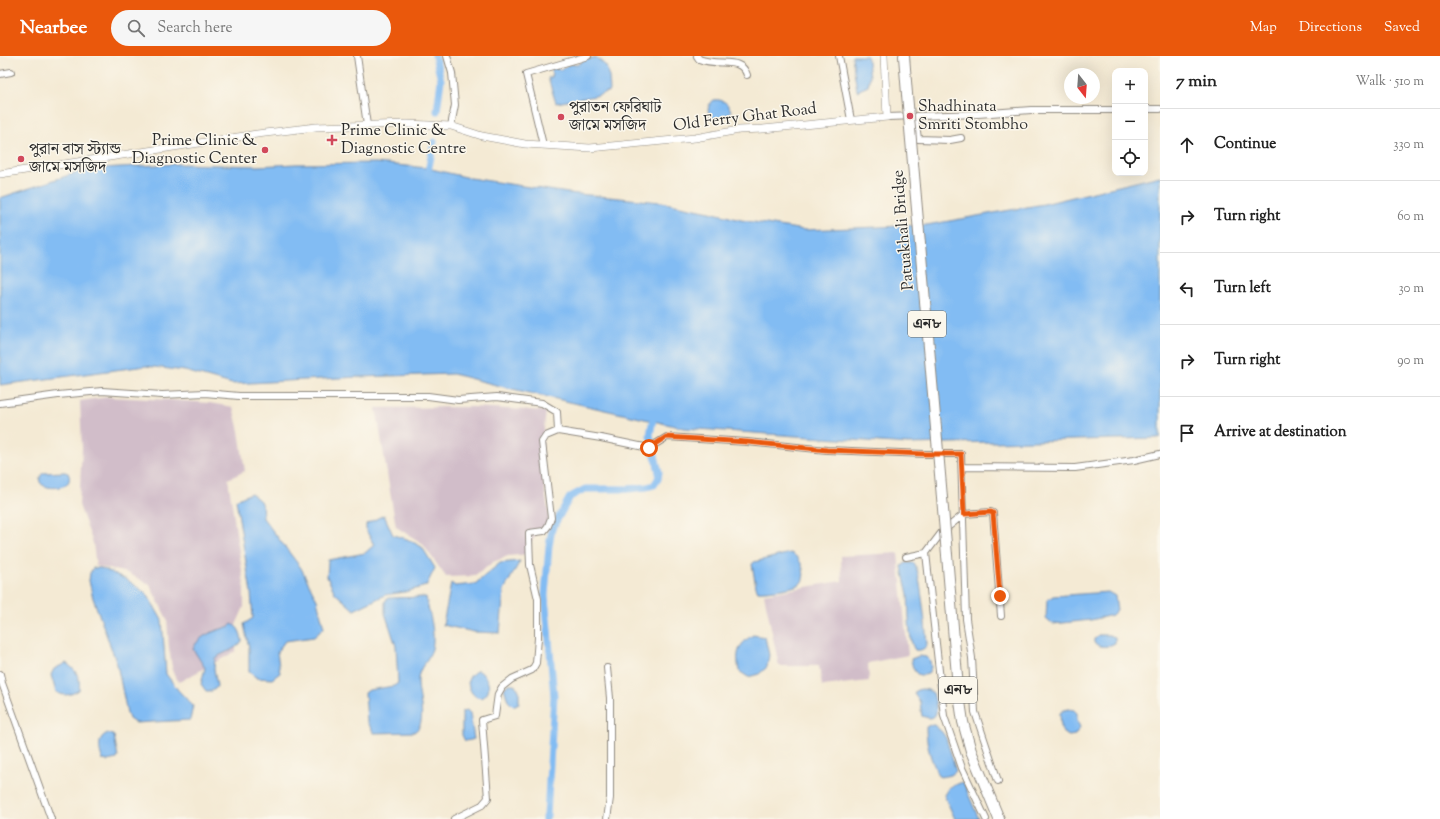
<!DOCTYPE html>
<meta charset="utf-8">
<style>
:root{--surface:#fff;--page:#f6f6f6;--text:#222;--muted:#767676;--line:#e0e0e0;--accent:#ea580c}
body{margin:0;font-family:"Sorts Mill Goudy","Noto Serif Bengali",serif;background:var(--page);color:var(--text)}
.controls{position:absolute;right:12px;top:12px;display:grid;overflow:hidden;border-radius:8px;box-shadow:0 4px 16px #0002}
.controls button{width:36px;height:36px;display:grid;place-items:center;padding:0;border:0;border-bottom:1px solid var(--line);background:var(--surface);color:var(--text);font:20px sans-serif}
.compass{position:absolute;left:1064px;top:12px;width:36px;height:36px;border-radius:50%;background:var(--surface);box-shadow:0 4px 16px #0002;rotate:163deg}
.stop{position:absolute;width:12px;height:12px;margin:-9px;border:3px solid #ea580c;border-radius:50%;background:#fff}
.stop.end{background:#ea580c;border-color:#fff;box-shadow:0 1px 4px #0008}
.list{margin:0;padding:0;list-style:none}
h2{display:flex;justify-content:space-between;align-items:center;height:52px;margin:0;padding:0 16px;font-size:17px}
h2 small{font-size:13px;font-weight:400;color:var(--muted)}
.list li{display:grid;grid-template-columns:26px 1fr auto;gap:12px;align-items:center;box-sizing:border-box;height:72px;padding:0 16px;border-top:1px solid var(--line)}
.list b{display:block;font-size:15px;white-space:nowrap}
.list em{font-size:13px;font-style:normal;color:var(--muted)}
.icon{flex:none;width:22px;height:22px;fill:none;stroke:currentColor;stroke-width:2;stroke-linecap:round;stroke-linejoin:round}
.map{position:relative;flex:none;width:1160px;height:763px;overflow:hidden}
header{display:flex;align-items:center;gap:24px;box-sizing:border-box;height:56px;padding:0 20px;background:var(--accent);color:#fff}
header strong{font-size:19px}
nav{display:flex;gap:22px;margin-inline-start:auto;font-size:14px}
.search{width:280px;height:36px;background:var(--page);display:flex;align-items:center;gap:10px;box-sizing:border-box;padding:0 14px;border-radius:22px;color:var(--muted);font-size:15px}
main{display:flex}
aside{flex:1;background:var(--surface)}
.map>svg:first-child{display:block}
.industrial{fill:#d1bdc9}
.water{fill:#82bcf3;stroke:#56748f}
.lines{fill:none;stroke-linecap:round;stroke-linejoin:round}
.canal{stroke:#82bcf3;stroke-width:7}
.minor-casing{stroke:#908a80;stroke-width:8}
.tertiary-casing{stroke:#908a80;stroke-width:8}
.trunk-casing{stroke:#908a80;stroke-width:12}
.minor{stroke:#fff;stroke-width:6}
.tertiary{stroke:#fff;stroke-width:7}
.trunk{stroke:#fff;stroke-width:10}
.trunk-bridge-casing{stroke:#908a80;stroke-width:12;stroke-linecap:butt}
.trunk-bridge{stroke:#fff;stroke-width:10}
.route{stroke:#ea580c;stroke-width:5}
.poi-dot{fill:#d1495b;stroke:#fbf7ec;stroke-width:1.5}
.labels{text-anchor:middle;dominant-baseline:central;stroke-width:3;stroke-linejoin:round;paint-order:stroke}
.shield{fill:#fbf7ec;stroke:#696865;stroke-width:1}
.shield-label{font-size:15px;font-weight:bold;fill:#2b2b2b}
.poi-label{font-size:16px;fill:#2b2b2b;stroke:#fbf7ec;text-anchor:start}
.street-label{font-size:16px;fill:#2b2b2b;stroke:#fbf7ec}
</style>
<header>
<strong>Nearbee</strong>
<div class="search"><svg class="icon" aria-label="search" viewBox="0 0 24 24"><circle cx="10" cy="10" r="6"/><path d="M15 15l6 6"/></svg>Search here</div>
<nav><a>Map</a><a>Directions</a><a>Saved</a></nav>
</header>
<main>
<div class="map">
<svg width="1160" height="763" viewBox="0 0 1160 763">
<rect width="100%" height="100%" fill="#fbf7ec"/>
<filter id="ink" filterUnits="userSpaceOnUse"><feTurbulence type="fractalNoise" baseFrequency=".025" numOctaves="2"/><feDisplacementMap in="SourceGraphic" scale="8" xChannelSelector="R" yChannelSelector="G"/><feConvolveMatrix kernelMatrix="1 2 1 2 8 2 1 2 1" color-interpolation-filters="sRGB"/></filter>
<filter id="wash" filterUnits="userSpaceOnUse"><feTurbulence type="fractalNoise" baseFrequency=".012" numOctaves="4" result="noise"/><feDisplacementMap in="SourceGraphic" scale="16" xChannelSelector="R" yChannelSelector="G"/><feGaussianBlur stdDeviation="0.9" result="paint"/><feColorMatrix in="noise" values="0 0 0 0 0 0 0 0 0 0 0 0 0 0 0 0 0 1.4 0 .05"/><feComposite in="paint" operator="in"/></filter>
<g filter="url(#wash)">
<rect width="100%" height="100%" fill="#f4ead4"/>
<path class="industrial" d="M108,341l63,3 38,3 24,4 6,24 6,40 -17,8 16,105v23l-8,18v26l-57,31 -6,-9 -4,-25 -2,-29 -17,-34 -22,-12 -32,-7 -3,-23 -14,-38 3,-57 -2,-47z
M472,351l74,4 -3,26 -1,37 9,54 -15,7 -8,12 1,7 -21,2 -15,6 -18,14 -29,1 -24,-34 -26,-16 -20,-119z
M898,497l10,102 -40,8 1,18 -47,5 -3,-20h-40l-15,-72 78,-13 -1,-25z"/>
<path class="water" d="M852,0h15l3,20 -2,10 -11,5z
M596,1l10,9 3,11 1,14 -15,5 -39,7 -8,-25 4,-1 -1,-7 5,-2 5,2 8,-6 8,1 7,-5z
M714,44c9,-1 14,3 17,11l-2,3 -11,5 -7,-2c-5,-6 -3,-13 3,-17z
M376,107l51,5 43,10 98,15 92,9 50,10 31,8 63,10 123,-5 117,-21 116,-28v262l-252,6 -224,-16 -176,-40 -55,-14 -95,3 -126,7 -47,-13 -39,-5 -146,19v-187l81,-27 20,-3 75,-4 82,2 37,-2z
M65,416l3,1c11,20 -42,19 -25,0z
M251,437l11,10 1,15 38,50 16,32 7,28 -10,9 -29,4 -8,11 3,21 -8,6 -15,-1 -8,-6v-24l-5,-24 9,-6 -2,-25 -15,-93z
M384,459l9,20 14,4 15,8 13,21 -9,18 -21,6 -20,3 -31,15 -19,-17 -8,-16 1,-17 37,-7 9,-8 -8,-15v-6z
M790,497c10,2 19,23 10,31 -5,4 -35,8 -42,7l-2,-4 -4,-23 2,-2z
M520,505l-16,29 -4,43 -26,-1 -31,-7 8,-42 4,3 20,-2 25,-21z
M906,507h8c6,5 12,68 13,81 -2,5 -6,7 -12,6 -7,-8 -6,-44 -7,-56 -2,-9 -5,-18 -6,-28z
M93,512h8l25,11 21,15 15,26 4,54 12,16 15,16 -3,14 -55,3 -6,-4 -2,-6 -10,-49 -24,-66 -4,-17 1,-8z
M1108,536l7,4 2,14 -5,5 -21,5 -38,4 -7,-6 1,-18 6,-4z
M426,541c3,17 10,35 6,52 -3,11 -14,19 -14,31 -1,14 11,43 -4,52l-40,1 -7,-11 -2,-29 4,-3 25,-4 4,-3 -2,-37 -11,-33v-12l4,-3z
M232,568c7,3 9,10 10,17 -6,9 -18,11 -27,17l-1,11 3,17 -2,3 -3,2h-6l-5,-7 4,-16 -12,-19c6,-15 23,-18 37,-23z
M753,579l12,2 4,18 -2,12 -8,7 -11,3 -9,-6c-3,-17 -2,-26 14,-36z
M1098,579h11l6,2v6c-8,4 -13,5 -21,0v-4z
M919,600l7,1 4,4 1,6 -3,7c-12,4 -15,-3 -17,-15z
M66,607c10,7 15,14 13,27 -8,5 -15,7 -23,2l-5,-17 3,-6z
M478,614c22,16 5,37 -6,23 -2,-3 -4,-8 -4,-12 1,-5 6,-9 10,-11z
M509,628h5l5,6v13l-6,3 -5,-5 -4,-13z
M922,633l6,1 5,3c3,11 9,31 -11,23l-2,-14 -6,-8 3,-4z
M1069,653l5,1 3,3v8l3,6 -5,8 -6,1 -6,-3 -2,-5 -1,-15 4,-3z
M467,654l3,3 4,26 -3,1 -6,1 -3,-6v-23l2,-1z
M930,669h4l8,7 4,6 10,33 -5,4 -11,2c-9,-15 -14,-32 -14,-50z
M106,678h5l3,2 4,21 -1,2 -10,2 -4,-1c-4,-8 -6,-22 3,-26z
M963,726l16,37h-24l-11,-24 5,-8z"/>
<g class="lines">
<path class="canal" d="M435,0l6,24 -4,31
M427,120l7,-34
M545,763l2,-3 7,-120 -9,-101 4,-49 3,-17 18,-32 15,-8h44l18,-2 7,-2 4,-6 1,-7 -9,-37 4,-22"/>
</g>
</g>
<g filter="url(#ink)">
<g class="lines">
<defs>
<path id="minor" d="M357,0l10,69
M447,0l5,17 3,32 -4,21
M697,0l2,3c20,8 42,-3 48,16
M839,0l12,64
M0,18l11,-2
M1145,53h15
M915,60l3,23 32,1 11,-2
M887,61l91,-3 53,-4h84
M543,89l-17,-71 62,-18
M0,347l58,-8 44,-4 60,4 43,-2 34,3h189l30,4 39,-3 45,6 15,9 1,19 43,7 48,10 18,-11 80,5 80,8 98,4h36l5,165 6,39 3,54 23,69
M962,411l113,1 59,-8 26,-6
M906,501l20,-4
M0,618l2,9 49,136
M454,763l28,-14 6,-7 -6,-78 13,-4 3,-22 4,-7 10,-8 20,-9 4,-7 2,-25v-39l-8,-34 -1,-28v-4l15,-2 4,-5 3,-8 -9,-76 4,-6 12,-5
M607,763l3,-21v-100l-3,-30
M986,763l-24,-51 -18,-52 -18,-163 16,-21 22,-18 27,-2 2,1 8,103"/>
<path id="tertiary" d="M0,118l257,-40 59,-7 91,-3 44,2 31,10 43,8 65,4 105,-10 44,-8 24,-1 124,-12 -3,-61"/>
<path id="trunk" d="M904,0l3,38
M947,499l11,133 5,34 8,29 28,68"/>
</defs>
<use href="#minor" class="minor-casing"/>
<use href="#tertiary" class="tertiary-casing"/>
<use href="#trunk" class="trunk-casing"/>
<use href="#minor" class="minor"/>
<use href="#tertiary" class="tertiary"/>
<use href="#trunk" class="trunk"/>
<defs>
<path id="trunk-bridge" d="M907,38l40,461"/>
</defs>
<use href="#trunk-bridge" class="trunk-bridge-casing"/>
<use href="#trunk-bridge" class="trunk-bridge"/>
</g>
</g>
<g class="lines" filter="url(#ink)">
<path class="route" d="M649,392l17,-11 81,5 80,8 98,4h36l3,60 27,-2 2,1 7,83"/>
</g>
<g class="poi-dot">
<circle cx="910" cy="60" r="4"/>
<circle cx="561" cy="61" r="4"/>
<path d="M330 78h4v4h4v4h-4v4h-4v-4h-4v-4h4z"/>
<circle cx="265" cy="94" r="4"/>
<circle cx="21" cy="103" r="4"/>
</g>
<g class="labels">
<g class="shield">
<rect x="908" y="255" width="38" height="26" rx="3"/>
<rect x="939" y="621" width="38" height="26" rx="3"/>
</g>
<g class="shield-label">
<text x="927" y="268">এন৮</text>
<text x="958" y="634">এন৮</text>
</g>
<g class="poi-label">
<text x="918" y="51">Shadhinata<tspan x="918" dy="18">Smriti Stombho</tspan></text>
<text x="569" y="52">পুরাতন ফেরিঘাট<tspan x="569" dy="18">জামে মসজিদ</tspan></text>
<text x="341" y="75">Prime Clinic &amp;<tspan x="341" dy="18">Diagnostic Centre</tspan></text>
<text x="257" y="85" text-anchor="end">Prime Clinic &amp;<tspan x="257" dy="18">Diagnostic Center</tspan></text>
<text x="29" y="94">পুরান বাস স্ট্যান্ড<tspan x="29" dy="18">জামে মসজিদ</tspan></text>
</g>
<g class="street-label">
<text transform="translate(745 62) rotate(-7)">Old Ferry Ghat Road</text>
<text transform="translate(904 174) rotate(-95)">Patuakhali Bridge</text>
</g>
</g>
</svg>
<div class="controls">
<button>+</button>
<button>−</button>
<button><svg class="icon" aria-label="locate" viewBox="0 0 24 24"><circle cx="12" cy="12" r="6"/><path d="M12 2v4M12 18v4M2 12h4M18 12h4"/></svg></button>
</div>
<svg class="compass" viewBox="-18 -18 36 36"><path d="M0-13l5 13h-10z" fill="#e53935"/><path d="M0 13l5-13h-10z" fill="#767676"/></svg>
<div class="stop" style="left:649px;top:392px"></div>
<div class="stop end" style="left:1000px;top:540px"></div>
</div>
<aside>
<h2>7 min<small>Walk · 510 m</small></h2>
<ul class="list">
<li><svg class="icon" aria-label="ahead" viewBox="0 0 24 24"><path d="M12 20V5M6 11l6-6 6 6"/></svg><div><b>Continue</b></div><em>330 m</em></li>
<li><svg class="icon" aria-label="right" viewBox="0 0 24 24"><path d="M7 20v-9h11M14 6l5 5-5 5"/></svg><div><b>Turn right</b></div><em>60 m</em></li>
<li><svg class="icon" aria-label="left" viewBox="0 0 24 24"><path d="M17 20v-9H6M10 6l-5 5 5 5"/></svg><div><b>Turn left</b></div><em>30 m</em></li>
<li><svg class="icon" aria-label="right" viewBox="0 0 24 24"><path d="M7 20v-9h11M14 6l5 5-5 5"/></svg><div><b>Turn right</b></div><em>90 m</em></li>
<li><svg class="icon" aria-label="arrive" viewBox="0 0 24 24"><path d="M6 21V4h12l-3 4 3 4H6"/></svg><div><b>Arrive at destination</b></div></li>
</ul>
</aside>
</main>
